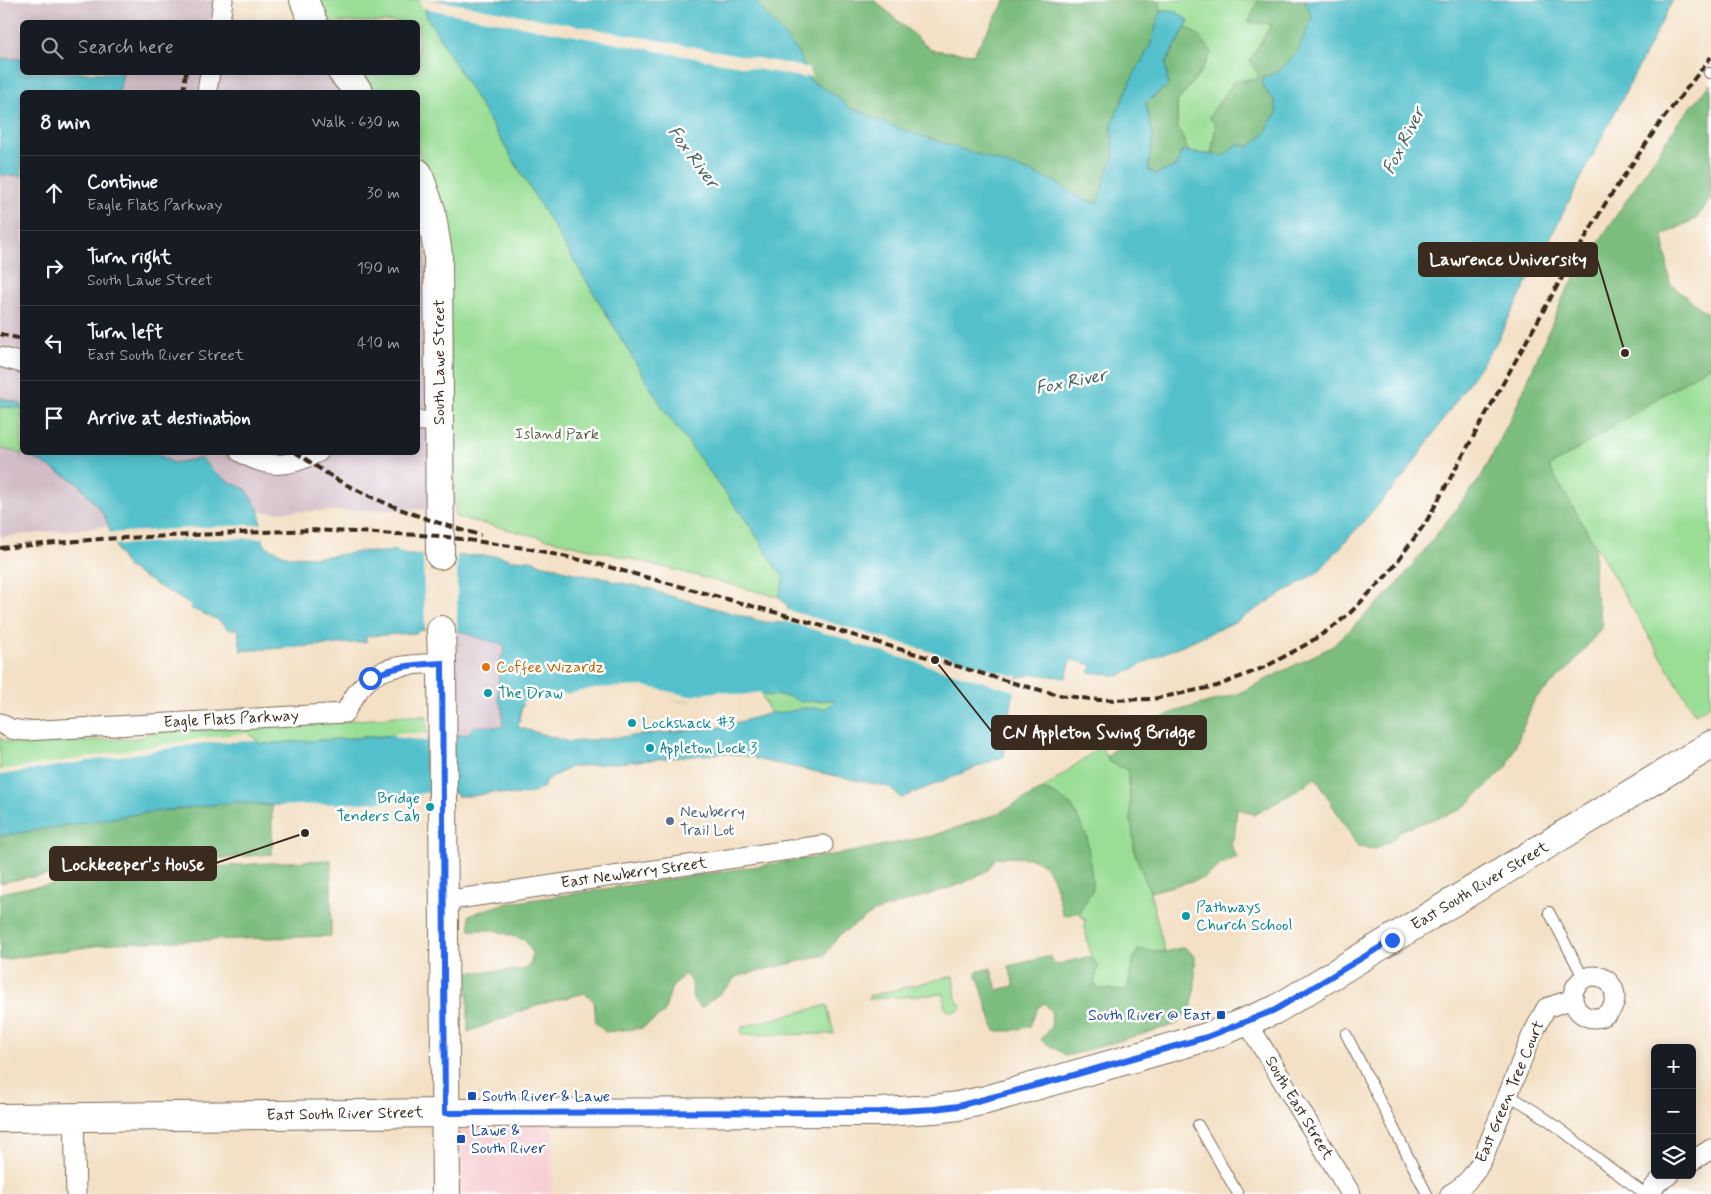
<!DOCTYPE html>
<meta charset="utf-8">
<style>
:root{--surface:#171b24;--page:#20242c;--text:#f1f3f6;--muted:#9ea1a6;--line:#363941}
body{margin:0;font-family:Mynerve,sans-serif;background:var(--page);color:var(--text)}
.controls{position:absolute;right:15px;bottom:15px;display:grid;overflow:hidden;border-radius:8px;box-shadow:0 2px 12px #0003}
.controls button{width:45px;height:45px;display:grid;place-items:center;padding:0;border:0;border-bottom:1px solid var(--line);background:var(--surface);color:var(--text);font:25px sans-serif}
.stop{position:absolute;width:15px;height:15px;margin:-11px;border:4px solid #2563eb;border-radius:50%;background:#fff}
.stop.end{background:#2563eb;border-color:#fff;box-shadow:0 1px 5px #0008}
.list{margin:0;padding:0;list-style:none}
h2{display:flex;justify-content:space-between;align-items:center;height:65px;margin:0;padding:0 20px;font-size:21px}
h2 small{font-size:16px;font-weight:400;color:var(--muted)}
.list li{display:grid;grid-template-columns:32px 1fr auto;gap:15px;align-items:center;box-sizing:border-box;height:75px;padding:0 20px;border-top:1px solid var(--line)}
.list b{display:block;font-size:19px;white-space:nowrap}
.list p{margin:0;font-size:16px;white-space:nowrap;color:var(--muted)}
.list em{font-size:16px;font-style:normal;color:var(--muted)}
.icon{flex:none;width:28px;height:28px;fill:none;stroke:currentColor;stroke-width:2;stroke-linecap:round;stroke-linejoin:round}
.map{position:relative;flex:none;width:1711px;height:1194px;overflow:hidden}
.search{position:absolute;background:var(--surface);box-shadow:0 2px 12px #0003;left:20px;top:20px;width:400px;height:55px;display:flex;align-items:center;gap:12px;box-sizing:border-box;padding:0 18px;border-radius:8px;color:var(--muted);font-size:19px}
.panel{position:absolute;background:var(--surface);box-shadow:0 2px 12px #0003;left:20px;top:90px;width:400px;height:365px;border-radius:8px}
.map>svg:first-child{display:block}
.built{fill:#f7cfd3}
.industrial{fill:#d2bdc7}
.green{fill:#9ade95;stroke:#6a845a}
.forest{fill:#7bbd7e;stroke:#5b744e}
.water{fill:#53c0cb;stroke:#477574;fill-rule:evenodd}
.pier{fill:#f3e0c5}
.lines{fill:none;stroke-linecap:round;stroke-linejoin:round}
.lane-casing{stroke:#7b6a58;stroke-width:12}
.street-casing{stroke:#7b6a58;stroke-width:21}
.secondary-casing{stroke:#7b6a58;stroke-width:30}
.lane{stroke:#fff;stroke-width:10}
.street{stroke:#fff;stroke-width:19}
.secondary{stroke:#fff;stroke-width:28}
.rail{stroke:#3b2a1e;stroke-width:4;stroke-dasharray:8 4;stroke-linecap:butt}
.route{stroke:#2563eb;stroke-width:6}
.food-dot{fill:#e8710a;stroke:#fff;stroke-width:2}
.culture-dot{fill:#0f9aa8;stroke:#fff;stroke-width:2}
.service-dot{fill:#5c6f8a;stroke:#fff;stroke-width:2}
.transit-dot{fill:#1a4fb4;stroke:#fff;stroke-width:2}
.labels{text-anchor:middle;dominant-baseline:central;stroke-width:5;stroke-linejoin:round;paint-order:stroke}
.street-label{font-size:16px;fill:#3b2a1e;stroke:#fff}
.park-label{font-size:16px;fill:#586042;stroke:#fff}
.food-label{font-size:16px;fill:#c56008;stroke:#fff;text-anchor:start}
.culture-label{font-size:16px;fill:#0d838f;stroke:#fff;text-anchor:start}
.service-label{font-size:16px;fill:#4e5e75;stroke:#fff;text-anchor:start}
.transit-label{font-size:16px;fill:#164399;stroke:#fff;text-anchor:start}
.water-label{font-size:18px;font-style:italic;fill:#435e5b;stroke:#fff}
.leader{fill:none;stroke:#3b2a1e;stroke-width:2}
.callout-dot{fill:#3b2a1e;stroke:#fff;stroke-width:2}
.callout{fill:#3b2a1e;stroke:#3b2a1e;stroke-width:2}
.callout-label{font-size:18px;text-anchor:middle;font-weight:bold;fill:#fff}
</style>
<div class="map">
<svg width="1711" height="1194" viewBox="0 0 1711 1194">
<rect width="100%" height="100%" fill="#fff"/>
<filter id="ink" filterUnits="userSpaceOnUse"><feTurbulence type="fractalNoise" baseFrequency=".02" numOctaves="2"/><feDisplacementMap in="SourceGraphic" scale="10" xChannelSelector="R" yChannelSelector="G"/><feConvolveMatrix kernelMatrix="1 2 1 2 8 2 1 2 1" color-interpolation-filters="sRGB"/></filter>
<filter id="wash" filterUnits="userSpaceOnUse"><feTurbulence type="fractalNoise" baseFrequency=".0096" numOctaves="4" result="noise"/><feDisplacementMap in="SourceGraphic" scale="20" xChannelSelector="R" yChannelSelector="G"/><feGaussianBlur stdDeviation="1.12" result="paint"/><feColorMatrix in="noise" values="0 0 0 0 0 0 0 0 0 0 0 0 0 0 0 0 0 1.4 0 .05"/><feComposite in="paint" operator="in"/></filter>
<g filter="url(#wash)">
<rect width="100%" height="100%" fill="#f3e0c5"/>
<path class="built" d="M552,1124l1,70h-93l-1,-54v-5l5,-6 3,-3z"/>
<path class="industrial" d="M0,0h213l-2,22h-189v37l-22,-1z
M123,72l205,1 16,19h-225z
M0,175l22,1v276l9,1v3l47,27 26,32 4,11 -108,11z
M418,207l8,46 3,256 -169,3 -14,-23 -17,-7 -15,-10 -13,-14 -28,5 -17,-10 262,-1z
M457,631l22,7 24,6 2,5 -6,15 4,63 -15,-1 -20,8 -15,1z"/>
<path class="green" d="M315,0h107l5,17 239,396 85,114 25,41 9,8 -6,21 -159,-41 -165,-39 -6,-229 -12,-92 -19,-44v-60h-46l-17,-19 63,-1v-50h-94z
M1159,0h99l-8,22 22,1 -22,37 9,16 -3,3 -22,2 -18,44 -5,30 -22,-3 -12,-26v-24l23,-29v-36l-14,-10 3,-6 -14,-10h-14z
M1711,365v339l-16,10 -146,-247z
M0,397l22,7v48l9,1 -1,3 -30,-8z
M760,692l56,4 38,7 -81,15z
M397,716h30v21l-30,-2 -136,9 -261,29v-35l7,4 16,2 119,-6 6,-5 211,-13z
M1101,746l8,16 19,8v15l22,107 15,60 -36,30 -2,8 -27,-1 -6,-5 4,-18 -7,-10 -7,-31 2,-1 -2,-7h-3l-1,-5 13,-24 -40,-95 -10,-4z
M953,976l3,23 6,8 -4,4 -8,1 -5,-4 -2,-14 -74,5v-3z
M827,1005l7,29 -93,1 1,-8z"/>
<path class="forest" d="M754,0h120l57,50 42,4 33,-54h153l2,11 -11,35 -18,32 -20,46 1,35 -9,21 -6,23 -19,-5 -23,-16 -26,-10 -132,-44 -22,-9 -16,-8 -10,-2 -12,-12 -28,-17 -13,-29z
M1258,0h47l7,17 -14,34 -20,21 -15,6 4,15 8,8 2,12 -7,9 -4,11 -17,14 -12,-3 -13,12 -13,-1 5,-30 -7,-8 25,-36 22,-2 3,-2 -9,-17 22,-36 -23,-2z
M1186,27l14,10 12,15 -12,21 -23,29v24l12,26 -8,-1 -3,14 -22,9 -8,-4 5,-32 -7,-35 22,-18 -2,-22z
M1711,84v115l-15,20 -33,16 7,49 41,32v49l-162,102 46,78 -1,42 9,39 -33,41 -36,33 -27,67 -46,43 -60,20 -8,10 -18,9 -17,-2 -42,-69 -61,37 -18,-7 -2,24 -4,13 6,12 -17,8 -16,13 -54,14 -15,-38 -4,-33 -3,-51 -19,-8 -2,-6 26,-23 40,-21 64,-18 96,-48 64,-61 84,-108 33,-65 51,-119 114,-172z
M1043,789l10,4 19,13 15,31 6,51 -13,24 -17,4c-6,-21 -8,-54 -34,-58 -11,-1 -22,0 -33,-1l-8,13 -26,14 -88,28 -35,23 -14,20 -90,22 -6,9 -28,22 -8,-8 -1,-18 -8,-8 -13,15 -7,24 -22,15 -37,4 -9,-9 -2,-22 -9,-8 -48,12 -69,27v-60l56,-2 7,-7 1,-11 -7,-12 -31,-10h-24l-1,-15 35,-11 341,-51 86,-17 64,-21z
M236,802l36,4v48l-140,12 -108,12 -24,5v-47l137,-22z
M331,860v76l-217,7 -114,17v-67l25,-5c102,-12 203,-25 306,-28z
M1184,947l11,9v28l-3,21 -15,19 -110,32 -26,-16 10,-13 1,-14 -7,-10 -7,4 -8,19 -19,5h-16l-19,-59 15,-4 6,22 17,-4 -5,-20 42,-10 3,9 37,-9 7,10 -4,18 6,5 27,1 7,-32 4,-9 27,3z"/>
<path class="water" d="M422,0h332l43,51 13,29 28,17 12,12 10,2 16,8 22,9 132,44 26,10 23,16 19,5 6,-23 9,-21 -1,-35 20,-46 18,-32 11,-35h14l14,10 -23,42 2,22 -22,18 7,35 -5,32 8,4 22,-9 3,-14 42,5 14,-12 12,3 17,-14 4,-11 7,-9 -2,-12 -8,-8 -5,-11 1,-4 15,-6 20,-21 14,-34 -7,-17h368l-177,343 -91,132 -87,97 -83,50 -75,33 -41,21 -30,-4 3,-7 -21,-6 -5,19 -31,-4 -17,3 -5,17 -9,62 -103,42 -12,-11 -134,-28v-2l-30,-4 -154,14 -26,14 -1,6 -12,6 -20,2 -20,-3 -18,4h-17v-3h-28l-1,3 -40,9 -94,2 -58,-5 -99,12 -137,22v-63l251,-38 10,9 136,-9 30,2v4h29l1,-6 11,-1 6,-8 29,1 -1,-20 -4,-7 1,-37 6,-14 -2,-5 -24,-6 -20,-7 -39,-1 -3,3 -51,3v6l-125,9 -3,-22h-10l-10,-9 -28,-12 1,-3 -63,-37 -10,-16 -14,-37 -26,-32 -48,-27 1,-3h125l17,10 28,-5 13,14 15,10 17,7 14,23 2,28 4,6 21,10 33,1 46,-6c6,2 24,1 30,-1l10,5 94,1 12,4h19l13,5 13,2 8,4 24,5 18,2 4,3 41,8 8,4 104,29 21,1 3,-16 -9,-10 5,-21 -8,-8 -25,-41 -85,-114 -239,-396zM662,693l18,8 26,-3 14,-5 14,5 28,-3 25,1 14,6 34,-2 -8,8h-24l-16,4 -16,1 -50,14 -132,13 -20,2 -51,-15 4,-21 21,-9z
M0,58l22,1v13l101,1 -4,19h-97v84l-22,-1z
M0,399l22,5v4l-22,-1z"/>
<path class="pier" d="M420,0h14l30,5 320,58 24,5 4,9 -7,-1v2l-373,-68 -10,-2z
M263,524l1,14 -51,1 -100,6 -5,-12z
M423,555h34v76h-32z
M787,610l231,67 -4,14 -162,-48v-2l-68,-20z
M644,686l45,10 32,-5 20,4 19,-3 3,5 -28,4 -15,-5 -9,3 -31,2 -19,-6h-46l-38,7 -34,-2 -18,7 -3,-5 10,-6 15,-3 21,1 26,-6z
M248,733l9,8 -54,2 -203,32v-5l46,-6 157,-26z
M402,733l25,1v7l-33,-4v-3z
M423,793h5v5l-31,6v1l-9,2 -30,3h-64l-22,-4 112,-4z"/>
</g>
<g filter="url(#ink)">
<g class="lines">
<defs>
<path id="lane" d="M1709,73h2
M1549,912l35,67
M1346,1034l81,160
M1508,1095c51,27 90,68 138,99
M1198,1125l40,69"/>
<path id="street" d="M220,22l3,-22
M207,92l3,-20
M0,357l22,6
M418,421h21
M240,452c29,18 50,15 79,0
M0,723l11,6 14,2 320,-18c23,-49 48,-47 97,-50
M444,901l379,-56
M1573 997a21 21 0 1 1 42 0a21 21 0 1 1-42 0Z
M1247,1022l104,172
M74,1117l2,77
M1692,1161l19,-12
M1450,1194c16,-9 25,-20 33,-36l48,-121 15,-29 27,-9
M1649,1194l9,-12 11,-7"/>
<path id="secondary" d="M304,0l9,22
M342,72l17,20
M418,173l13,37 7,44 2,301
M441,630l1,33 4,531
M0,1118l445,-5 436,-1 53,-3 24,-3 28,-6 221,-63 68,-27 436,-265"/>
</defs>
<use href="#lane" class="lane-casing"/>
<use href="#street" class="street-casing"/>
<use href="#secondary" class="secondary-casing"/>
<use href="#lane" class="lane"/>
<use href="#street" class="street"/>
<use href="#secondary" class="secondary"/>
<path class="rail" d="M183,92l3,-20
M0,334l22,5
M295,452c17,11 34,24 52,33 43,22 87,38 134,50
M0,548l100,-9 211,-9 129,6 91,13 63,14 191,52 232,69 42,11 40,5 54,-1 64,-13 48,-19 42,-23 26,-17 18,-15 38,-39 37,-51 130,-234 49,-84 55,-81 51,-66"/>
</g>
</g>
<g class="lines" filter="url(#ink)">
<path class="route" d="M370,678c26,-13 44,-13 72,-15l3,450 436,-1 53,-3 24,-3 102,-27 147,-42 68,-27 117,-70"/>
</g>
<circle class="food-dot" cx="486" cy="667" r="5"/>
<g class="culture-dot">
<circle cx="488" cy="693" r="5"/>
<circle cx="632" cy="723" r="5"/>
<circle cx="650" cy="748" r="5"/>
<circle cx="430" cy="807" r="5"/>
<circle cx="1186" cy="916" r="5"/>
</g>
<circle class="service-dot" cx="670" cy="821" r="5"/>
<g class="transit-dot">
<rect x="1216" y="1010" width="10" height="10" rx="2.5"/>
<rect x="467" y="1091" width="10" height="10" rx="2.5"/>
<rect x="456" y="1134" width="10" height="10" rx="2.5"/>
</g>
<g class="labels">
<g class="street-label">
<text transform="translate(439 362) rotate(-90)">South Lawe Street</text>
<text transform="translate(231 719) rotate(-3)">Eagle Flats Parkway</text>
<text transform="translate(634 873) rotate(-8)">East Newberry Street</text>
<text transform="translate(1480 886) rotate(-31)">East South River Street</text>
<text transform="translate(1510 1092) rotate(-67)">East Green Tree Court</text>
<text transform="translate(1299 1108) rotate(59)">South East Street</text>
<text transform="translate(345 1114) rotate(-1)">East South River Street</text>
</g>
<g class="park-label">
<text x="557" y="434">Island Park</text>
</g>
<g class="food-label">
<text x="496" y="667">Coffee Wizardz</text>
</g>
<g class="culture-label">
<text x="498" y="693">The Draw</text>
<text x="642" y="723">Lockshack #3</text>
<text x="660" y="748">Appleton Lock 3</text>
<text x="420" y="798" text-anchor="end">Bridge<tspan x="420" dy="18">Tenders Cab</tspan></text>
<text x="1196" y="907">Pathways<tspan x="1196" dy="18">Church School</tspan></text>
</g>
<g class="service-label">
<text x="680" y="812">Newberry<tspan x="680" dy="18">Trail Lot</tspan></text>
</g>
<g class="transit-label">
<text x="1211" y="1015" text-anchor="end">South River @ East</text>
<text x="482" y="1096">South River &amp; Lawe</text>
<text x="471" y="1130">Lawe &amp;<tspan x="471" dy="18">South River</tspan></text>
</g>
<g class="water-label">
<text transform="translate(1404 141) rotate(-63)">Fox River</text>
<text transform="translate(693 157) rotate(54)">Fox River</text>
<text transform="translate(1071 382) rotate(-11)">Fox River</text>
</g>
</g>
<path class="leader" d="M1625 353L1597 259M935 660L992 732M305 833L216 863"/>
<g class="callout-dot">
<circle cx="1625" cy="353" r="5"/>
<circle cx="935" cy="660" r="5"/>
<circle cx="305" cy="833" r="5"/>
</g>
<g class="callout">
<rect x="1419" y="243" width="178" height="33" rx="5"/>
<rect x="992" y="716" width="214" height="33" rx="5"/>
<rect x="50" y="847" width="166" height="33" rx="5"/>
</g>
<g class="callout-label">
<text x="1508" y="265">Lawrence University</text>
<text x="1099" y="738">CN Appleton Swing Bridge</text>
<text x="133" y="870">Lockkeeper's House</text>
</g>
</svg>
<div class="controls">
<button>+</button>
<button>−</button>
<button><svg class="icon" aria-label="layers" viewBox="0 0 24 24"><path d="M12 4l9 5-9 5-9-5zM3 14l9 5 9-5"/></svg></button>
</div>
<div class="stop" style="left:370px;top:678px"></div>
<div class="stop end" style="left:1392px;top:940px"></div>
<div class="search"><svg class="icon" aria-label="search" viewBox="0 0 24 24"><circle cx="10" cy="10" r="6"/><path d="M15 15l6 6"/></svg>Search here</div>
<section class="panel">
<h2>8 min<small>Walk · 630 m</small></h2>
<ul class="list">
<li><svg class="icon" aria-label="ahead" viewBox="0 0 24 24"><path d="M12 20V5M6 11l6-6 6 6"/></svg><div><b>Continue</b><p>Eagle Flats Parkway</p></div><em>30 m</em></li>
<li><svg class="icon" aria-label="right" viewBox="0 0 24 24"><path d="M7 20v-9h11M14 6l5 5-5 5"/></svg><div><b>Turn right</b><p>South Lawe Street</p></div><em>190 m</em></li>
<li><svg class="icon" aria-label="left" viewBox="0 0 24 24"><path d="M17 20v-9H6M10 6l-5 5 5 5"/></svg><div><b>Turn left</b><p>East South River Street</p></div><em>410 m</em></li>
<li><svg class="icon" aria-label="arrive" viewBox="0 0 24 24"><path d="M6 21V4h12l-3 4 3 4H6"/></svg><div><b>Arrive at destination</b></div></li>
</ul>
</section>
</div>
